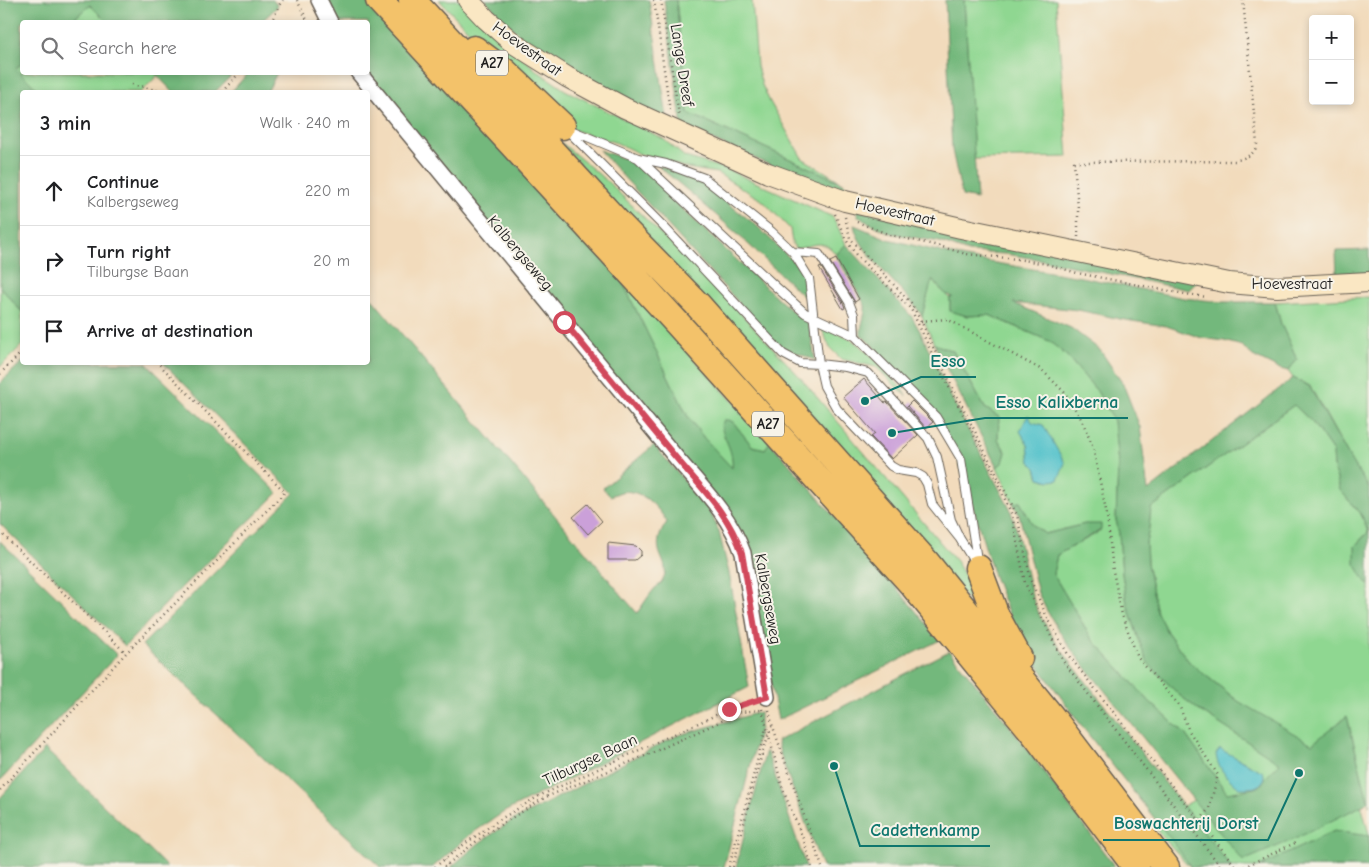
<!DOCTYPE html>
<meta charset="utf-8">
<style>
:root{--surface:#fff;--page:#f2f2f2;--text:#202124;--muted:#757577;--line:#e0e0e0}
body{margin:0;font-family:"Comic Neue",sans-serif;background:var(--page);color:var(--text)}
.controls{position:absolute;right:15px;top:15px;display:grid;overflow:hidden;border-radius:5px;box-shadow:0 2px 8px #0003}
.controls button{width:45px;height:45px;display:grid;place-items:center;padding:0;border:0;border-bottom:1px solid var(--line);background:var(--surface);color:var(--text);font:25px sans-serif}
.stop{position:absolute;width:15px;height:15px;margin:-11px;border:4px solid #d1495b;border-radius:50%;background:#fff}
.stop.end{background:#d1495b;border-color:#fff;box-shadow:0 1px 5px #0008}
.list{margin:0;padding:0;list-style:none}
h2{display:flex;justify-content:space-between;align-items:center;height:65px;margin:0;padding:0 20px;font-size:21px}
h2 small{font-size:16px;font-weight:400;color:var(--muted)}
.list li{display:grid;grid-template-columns:32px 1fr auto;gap:15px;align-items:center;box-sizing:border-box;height:70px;padding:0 20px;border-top:1px solid var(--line)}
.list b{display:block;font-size:19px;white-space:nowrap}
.list p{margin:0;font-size:16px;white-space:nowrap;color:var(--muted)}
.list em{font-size:16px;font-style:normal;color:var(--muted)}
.icon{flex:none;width:28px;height:28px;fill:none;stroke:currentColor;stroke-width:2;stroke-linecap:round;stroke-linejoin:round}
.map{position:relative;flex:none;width:1369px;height:867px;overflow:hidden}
.search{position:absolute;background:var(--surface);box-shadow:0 2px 8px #0003;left:20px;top:20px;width:350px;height:55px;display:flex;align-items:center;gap:12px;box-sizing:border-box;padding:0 18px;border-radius:5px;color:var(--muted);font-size:19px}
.panel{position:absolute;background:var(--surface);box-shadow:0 2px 8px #0003;left:20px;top:90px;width:350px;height:275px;border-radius:5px}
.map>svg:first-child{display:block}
.green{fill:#8fd791;stroke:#567a56;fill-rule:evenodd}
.forest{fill:#73b87b;stroke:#486a4c}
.water{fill:#55c2cb;stroke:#386f74}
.building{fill:#cba0d9}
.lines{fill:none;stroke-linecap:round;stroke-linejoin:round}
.lane-casing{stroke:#675f54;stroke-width:10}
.street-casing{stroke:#675f54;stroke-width:18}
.secondary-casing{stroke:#675f54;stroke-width:22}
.highway-casing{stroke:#675f54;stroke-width:29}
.path{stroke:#675f54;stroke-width:2.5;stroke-dasharray:1 4;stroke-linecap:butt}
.lane{stroke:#fff;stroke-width:8}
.street{stroke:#fff;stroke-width:15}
.secondary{stroke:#fae7c3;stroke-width:20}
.highway{stroke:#f3c26a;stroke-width:26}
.route{stroke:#d1495b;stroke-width:6}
.labels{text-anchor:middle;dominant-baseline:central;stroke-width:4;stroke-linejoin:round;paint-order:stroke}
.shield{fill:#f7f3e8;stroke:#5e5c59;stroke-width:1}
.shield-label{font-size:15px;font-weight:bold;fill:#1c1c1c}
.street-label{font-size:16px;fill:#1c1c1c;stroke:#f7f3e8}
.leader{fill:none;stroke:#0f766e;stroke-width:2}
.callout-dot{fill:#0f766e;stroke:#f7f3e8;stroke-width:2}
.callout-label{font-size:18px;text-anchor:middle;font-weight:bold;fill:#0f766e;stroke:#f7f3e8;stroke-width:4;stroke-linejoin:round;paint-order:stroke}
</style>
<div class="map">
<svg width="1369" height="867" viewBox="0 0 1369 867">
<rect width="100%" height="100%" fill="#f7f3e8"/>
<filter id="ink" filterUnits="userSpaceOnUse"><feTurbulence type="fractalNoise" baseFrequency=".02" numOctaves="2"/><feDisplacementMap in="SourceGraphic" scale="10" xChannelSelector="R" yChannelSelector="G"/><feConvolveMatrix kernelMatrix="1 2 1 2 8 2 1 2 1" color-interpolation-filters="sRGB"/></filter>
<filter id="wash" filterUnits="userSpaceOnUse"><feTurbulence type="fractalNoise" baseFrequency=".0096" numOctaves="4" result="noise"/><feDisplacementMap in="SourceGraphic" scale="20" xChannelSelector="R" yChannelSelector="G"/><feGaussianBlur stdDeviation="1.12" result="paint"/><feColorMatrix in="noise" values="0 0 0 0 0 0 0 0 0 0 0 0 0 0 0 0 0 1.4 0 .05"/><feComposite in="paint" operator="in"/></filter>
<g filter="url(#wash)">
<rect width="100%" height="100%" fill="#f2dbbc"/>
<path class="green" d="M439,0h21l76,70 29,20 97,48 23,19 41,12 107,48 13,27 -10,11c-11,-17 -22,-10 -40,-6l-4,-6 -2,-14 -27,-28 -46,-28 -30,-5 -47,-14 -23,-11 -43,-13 -97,-91z
M676,0h76l5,66 5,19 8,17 32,56 43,26 -157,-71z
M964,0h92l12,157 -94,2z
M90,5l17,17h-37z
M22,63v9h133l3,3 -17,17h-101l-24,-24z
M557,139l50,42 124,122 68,73 157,185 49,80z
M621,279l149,163 -5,7 -13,-3 -19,-24 -9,14c6,11 10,20 8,33l-28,-31 -16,-21z
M931,280l19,18v13l17,5 22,-1 60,26 17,14 31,36 17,29 4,45 -2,55 3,13 3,41 5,29 15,46 6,13 30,32 22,17 73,47 -35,-57 -48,-38 -23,-31 -10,-19 -10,-50 -1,-20 3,-15 2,-20 143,-103 18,17 21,30 1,16 6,22 22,26 6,16 -13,14 12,38 2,1v220l-22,-89 -8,6 30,112v33h-179l-39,-43 70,-39 -36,-51 -35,-32 -58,-63 -39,-65 4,-19 44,-24 -16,-7 -40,10 -12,-9 -13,-23 -7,1 -16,-36 6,-5 3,-10 -8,-13 1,-22 -14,-9 -32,-57 -19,-7 -12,-28zM1028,445l22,36 -11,-3 -3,-10 -6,-6z
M0,287l22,25v33l-22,22z
M1369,297v191l-16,-24 -43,-78 -17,-8 -5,-7 9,-11 -16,-36 -6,-22z
M821,327c9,3 18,6 26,10 19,11 48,40 59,59l-30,-29 -35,-8 -11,-11z"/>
<path class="forest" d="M0,0h273l5,6 -17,16h-154l-17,-17 -20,17h-48v41l-6,5 24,24h-18v220l-22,-25z
M325,0h42l254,279 67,138 16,21 28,30c2,-16 -7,-27 -11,-42l3,-6h5l4,2 19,24 13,3 5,-7 125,144 45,54 -162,80 -32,-169 -378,-479v-50h-31z
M485,0h164l19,124 -134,-77 -24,-21z
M664,0h12l12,113 157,71 2,14 -165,-71z
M945,0h19l13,199 -15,-3 -10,-46z
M249,72h28v1l-10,19h-36z
M155,73h79l-19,19h-42z
M599,150l27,9 23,14 28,31 106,99 26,22 6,35 -31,-12 -12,-9z
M660,166l34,11 62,48 46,45 5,23 -1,6c-47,-46 -96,-91 -147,-132z
M856,210l341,71 -8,9 -147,-30 -36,-6 -38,-2 -28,-10 -50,-9 -25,-12 -7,-5z
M854,225l34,14 77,19 116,19 103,21 39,4h52l6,22 16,36 -9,11 -11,-3 -24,-12 -11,-10 -18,-5 -22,-3 -36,-12 -41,-6 -47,-10 -65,-7 58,25 29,22 23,34 17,43 8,64 145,-113 16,8 44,78 16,24v97l-2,-1 -12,-20v-18l13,-14 -6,-16 -22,-26 -6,-22 -1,-16 -21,-30 -18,-17 -143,103 -2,20 -3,15 1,20 10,50 10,19 23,31 48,38 74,43 35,-28 21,85 -3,3 -68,34 -54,23 -169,-208 -15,-22 -12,-20 -9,-18 -19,-79 -6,-11 7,-1 13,23 12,9 40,-10h16v6l-44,25 -4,19 39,65 58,63 35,32 42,59 28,-5 6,-3 4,-7 15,-15 -80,-52 -22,-17 -30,-31 -6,-14 -15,-46 -5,-29 -3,-41 -3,-13 2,-55 -4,-44 -17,-30 -31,-36 -17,-14 -60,-26 -22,1 -17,-5v-13l3,-1 -7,-3 -14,-14 -10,36c-17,-28 -63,-61 -68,-91z
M846,244l66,73 9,16 32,68 57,108 7,22 15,65 8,20 22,35 169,216h-40l-18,-25 -89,-113 -51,-70 -20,-35 -19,-48 -37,-121 -23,-45 -21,-23 -10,-7 -31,-35 -11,-10c-1,-10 5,-19 4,-30l-29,-50z
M1369,250v26l-32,2 -1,-27z
M368,294l269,319c6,-8 11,-17 18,-25 3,-2 7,-5 8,-8 10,-21 -18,-26 4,-58 -9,-15 -26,-34 -46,-30 -4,1 -7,3 -11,4l-7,-8 51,-43 56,66 9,21 10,41 20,114 -245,125 -33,22 -38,33h-53l-238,-222 152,-152 -131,-130 205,-1z
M934,344l19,7 32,57 14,9 -1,22 8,13 -3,10 -6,5z
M22,362l124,1 132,130 -96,94 -57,59 -125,-122v-141z
M0,541l117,114 -117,126z
M949,651l63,78 103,138h-293l-40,-107 -5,-19z
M760,712v16l-36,139h-273l28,-24 31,-21 166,-86z
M45,749l122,118h-167v-69z
M766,750l5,14 35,103h-70z
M1334,831l35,5v31h-111z"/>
<path class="water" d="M1028,415l4,7 11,3 22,38 -7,17 -8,1 -11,-3 -3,-10 -6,-6 -2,-17 -8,-14z
M1220,749l43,23 2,6c-6,11 -14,10 -26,10 -10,-9 -22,-19 -23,-34z"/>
<g id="blocks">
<path class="building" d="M836,259l23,40 -4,3 -25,-40z
M821,267l23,38 1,3 -2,1 -24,-41z
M864,379l21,24 2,-1 31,33 -26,24 -21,-22 4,-3 -32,-37z
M912,401l21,21 -7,6 -19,-22z
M588,504l14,17 -14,13 -15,-17z
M608,543l28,3 5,5v4l-6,5h-27z"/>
</g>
</g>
<g filter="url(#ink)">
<use href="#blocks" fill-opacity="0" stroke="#675f54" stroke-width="1"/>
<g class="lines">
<defs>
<path id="lane" d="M566,128l72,30 28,6 38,14 68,54 21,20 16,26 10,86 26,3 23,6 60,65 9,19 14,63 9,19
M568,131l96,96 119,127 17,9 19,1 5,22 13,23 54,57 7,4 18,3 7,4 4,7 5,20 28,35 17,27
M638,158l137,128 30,27 50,23 81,81 25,42 17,107
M793,252l26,2 30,48 5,13 1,21"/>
<path id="street" d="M319,0l11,22
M358,72l321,389c25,29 51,55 64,92l24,144"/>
<path id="secondary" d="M468,0l18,19 27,24 54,34 58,31 143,65 77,28 116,27 268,55 48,4 92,-5"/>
<path id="highway" d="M379,0l298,323 235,261 125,153 99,130
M412,0l206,223 79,81 229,258 128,158 112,147
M474,49l31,23 57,54
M978,568l18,48 23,42"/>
</defs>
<use href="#lane" class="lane-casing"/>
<use href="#street" class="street-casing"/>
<use href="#secondary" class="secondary-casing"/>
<use href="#highway" class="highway-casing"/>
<path class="path" d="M297,0l11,22
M654,0l16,111
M661,0l18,115
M270,22c7,-7 7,-16 13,-22
M132,84l24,6 3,2
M222,92l18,-20
M835,214l10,24 11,17 55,54 26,55 54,104 21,47 13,68 38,78 158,206
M845,217l5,21 61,65 11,20 18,39 77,153 14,66 16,36 22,39 167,211
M857,222l33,13 49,11 27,8 51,5 30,5 30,9 108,21 22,3
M1078,237v-29l-4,-46 161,-1c11,-4 19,-5 22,-17l-14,-144
M921,321l26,-2 95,51 22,22 18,28 11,28 14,67 6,56 9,44 16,43 41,47 10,26 29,44 -9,33 -9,13
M0,374l22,-22
M0,532l126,121
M762,709l21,81 21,51 8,26
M769,710l3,14 50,143
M0,790l126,-137 159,-161 -128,-130
M444,860l7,7
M435,867l21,-17 43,-30 40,-24 190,-87 27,-9
M444,867l43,-34 59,-36 101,-42 94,-43 20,-2
M729,867l37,-139
M733,867l26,-103 13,-40
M1244,867l51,-24"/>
<use href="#lane" class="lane"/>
<use href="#street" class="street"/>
<use href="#secondary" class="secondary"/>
<use href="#highway" class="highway"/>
</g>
</g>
<g class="lines" filter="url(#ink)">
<path class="route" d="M564,322c36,44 73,88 109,132 27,33 55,58 69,99l25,144 -38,12"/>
</g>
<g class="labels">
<g class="shield">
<rect x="476" y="50.5" width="32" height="25" rx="4"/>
<rect x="752" y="411.5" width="32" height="25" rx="4"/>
</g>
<g class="shield-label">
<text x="492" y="63">A27</text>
<text x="768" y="424">A27</text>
</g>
<g class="street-label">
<text transform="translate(527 49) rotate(36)">Hoevestraat</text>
<text transform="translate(682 65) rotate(81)">Lange Dreef</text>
<text transform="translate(895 212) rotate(13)">Hoevestraat</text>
<text transform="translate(520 253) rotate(50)">Kalbergseweg</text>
<text x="1292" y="284">Hoevestraat</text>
<text transform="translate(768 599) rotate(80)">Kalbergseweg</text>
<text transform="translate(590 760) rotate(-25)">Tilburgse Baan</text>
</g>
</g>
<path class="leader" d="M865 401L921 377H976M892 433L985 418H1128M1299 773L1268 840H1103M834 766L860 846H990"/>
<g class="callout-dot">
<circle cx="865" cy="401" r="5"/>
<circle cx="892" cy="433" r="5"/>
<circle cx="1299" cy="773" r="5"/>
<circle cx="834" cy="766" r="5"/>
</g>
<g class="callout-label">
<text x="948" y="367">Esso</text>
<text x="1057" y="408">Esso Kalixberna</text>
<text x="1186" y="829">Boswachterij Dorst</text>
<text x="925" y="836">Cadettenkamp</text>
</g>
</svg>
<div class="controls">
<button>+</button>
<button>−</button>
</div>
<div class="stop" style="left:564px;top:322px"></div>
<div class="stop end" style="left:729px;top:709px"></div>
<div class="search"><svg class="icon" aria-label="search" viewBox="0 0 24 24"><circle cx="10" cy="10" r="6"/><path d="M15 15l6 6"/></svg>Search here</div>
<section class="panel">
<h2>3 min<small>Walk · 240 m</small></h2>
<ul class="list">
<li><svg class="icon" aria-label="ahead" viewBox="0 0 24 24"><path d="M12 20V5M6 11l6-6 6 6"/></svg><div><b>Continue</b><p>Kalbergseweg</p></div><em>220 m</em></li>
<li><svg class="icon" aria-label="right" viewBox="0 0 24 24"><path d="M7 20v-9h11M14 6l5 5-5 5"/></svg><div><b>Turn right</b><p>Tilburgse Baan</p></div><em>20 m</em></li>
<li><svg class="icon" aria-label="arrive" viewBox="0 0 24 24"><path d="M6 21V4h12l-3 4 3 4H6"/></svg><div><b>Arrive at destination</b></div></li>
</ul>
</section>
</div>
